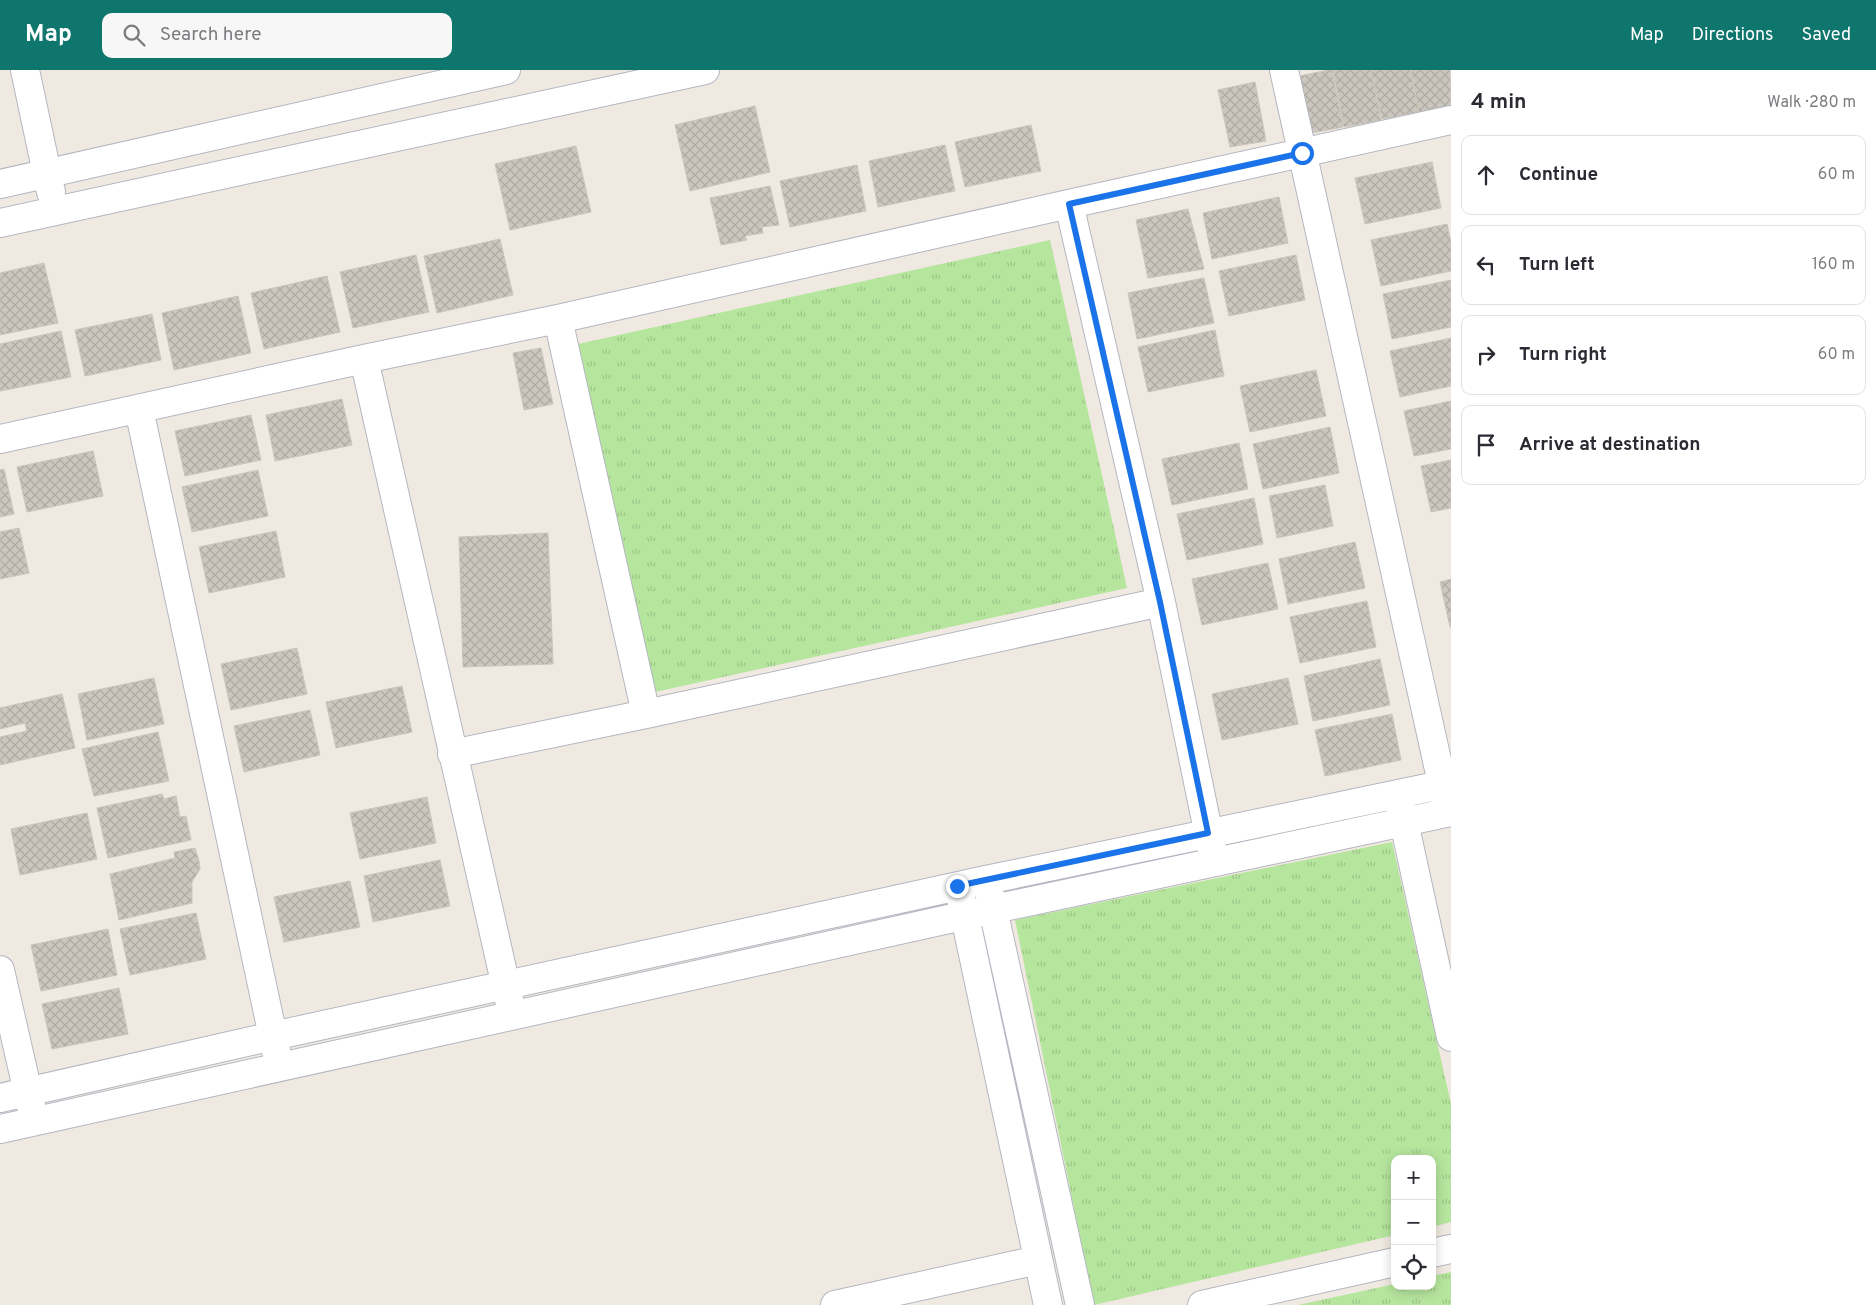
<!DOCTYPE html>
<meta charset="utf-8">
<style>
:root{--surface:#fff;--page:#f7f7f7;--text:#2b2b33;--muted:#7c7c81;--line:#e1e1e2;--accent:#0f766e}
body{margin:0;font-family:Overpass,sans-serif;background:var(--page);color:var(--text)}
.controls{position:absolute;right:15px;bottom:15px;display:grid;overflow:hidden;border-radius:10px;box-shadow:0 2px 12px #0003}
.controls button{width:45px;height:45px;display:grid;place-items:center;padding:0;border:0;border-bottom:1px solid var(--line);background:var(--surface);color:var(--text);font:25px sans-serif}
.stop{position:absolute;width:15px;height:15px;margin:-11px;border:4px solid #1a73e8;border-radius:50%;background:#fff}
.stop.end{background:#1a73e8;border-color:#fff;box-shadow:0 1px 5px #0008}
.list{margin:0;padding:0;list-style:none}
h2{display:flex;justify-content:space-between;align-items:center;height:65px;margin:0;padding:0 20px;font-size:21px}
h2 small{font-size:16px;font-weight:400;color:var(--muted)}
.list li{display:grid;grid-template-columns:32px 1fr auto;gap:15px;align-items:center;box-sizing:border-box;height:80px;margin:0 10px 10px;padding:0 10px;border:1px solid var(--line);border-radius:10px}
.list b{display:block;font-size:19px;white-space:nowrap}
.list em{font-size:16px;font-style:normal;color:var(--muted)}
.icon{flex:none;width:28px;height:28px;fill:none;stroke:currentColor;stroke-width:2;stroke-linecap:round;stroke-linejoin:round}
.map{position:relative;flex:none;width:1451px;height:1235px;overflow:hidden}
header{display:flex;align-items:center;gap:30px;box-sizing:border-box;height:70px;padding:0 25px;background:var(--accent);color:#fff}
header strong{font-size:24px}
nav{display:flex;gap:28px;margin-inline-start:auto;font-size:18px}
.search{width:350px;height:45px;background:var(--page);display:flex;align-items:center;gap:12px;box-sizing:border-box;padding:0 18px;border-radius:10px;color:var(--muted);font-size:19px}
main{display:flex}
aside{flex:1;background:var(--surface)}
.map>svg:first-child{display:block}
.grass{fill:url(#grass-tufts)}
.building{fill:url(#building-cross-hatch);stroke:#cbc5ba}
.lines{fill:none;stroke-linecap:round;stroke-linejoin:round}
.minor-casing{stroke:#b4b7c1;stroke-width:30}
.minor{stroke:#fff;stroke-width:28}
.route{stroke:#1a73e8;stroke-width:6}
</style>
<header>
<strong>Map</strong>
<div class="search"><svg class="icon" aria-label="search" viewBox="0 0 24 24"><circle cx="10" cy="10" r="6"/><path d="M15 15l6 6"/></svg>Search here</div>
<nav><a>Map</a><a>Directions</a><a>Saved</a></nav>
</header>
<main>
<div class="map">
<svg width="1451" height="1235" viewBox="0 0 1451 1235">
<defs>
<pattern id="grass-tufts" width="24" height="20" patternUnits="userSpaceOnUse" patternTransform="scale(1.25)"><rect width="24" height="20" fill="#b6e59e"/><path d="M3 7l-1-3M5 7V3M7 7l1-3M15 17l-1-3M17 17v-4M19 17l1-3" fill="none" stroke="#9dc588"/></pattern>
<pattern id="building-cross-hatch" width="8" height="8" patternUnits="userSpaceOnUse" patternTransform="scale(1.25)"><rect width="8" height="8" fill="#cbc7bf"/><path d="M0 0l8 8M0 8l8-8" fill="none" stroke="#afaba4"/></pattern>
</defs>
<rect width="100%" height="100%" fill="#efe9e1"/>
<path class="grass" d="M1050,170l77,348 -472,104 -77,-348z
M1392,772l59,262v118l-19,5v-68h-37v76l-301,70 -79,-385z
M1451,1202v33h-153l97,-21v2h37v-10z"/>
<path class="building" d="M1328,0h4l11,57 -37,7 -11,-57z
M1333,0h38l10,50 -37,7z
M1371,0h39l9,42 -37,7z
M1411,0h39l1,37 -32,6z
M1255,12l11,59 -36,6 -12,-57z
M755,36l15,66 -80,19 -15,-66z
M1031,55l10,46 -76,16 -10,-45z
M945,75l10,46 -77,16 -9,-46z
M576,76l15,66 -81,18 -15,-66z
M1432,92l9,46 -76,16 -10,-46z
M857,95l9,46 -76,16 -10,-46z
M770,116l9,39 -17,2 1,6 -18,3 2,4 -26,5 -11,-47z
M1279,127l9,46 -76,16 -9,-46z
M1188,139l16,60 -56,9 -12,-58z
M1447,154l4,18v29l-70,15 -10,-46z
M500,169l13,56 -76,18 -13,-57z
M416,185l13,57 -76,16 -13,-56z
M1296,185l9,45 -76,16 -10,-45z
M44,193l14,60 -58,12v-62z
M327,206l13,56 -76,17 -13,-56z
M1204,208l10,45 -77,16 -9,-46z
M1451,210v47l-59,12 -9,-45z
M238,226l13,57 -77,17 -12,-57z
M152,244l9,46 -76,16 -10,-46z
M1215,260l9,46 -76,16 -10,-45z
M61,261l10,46 -71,14v-47z
M1451,268v48l-51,11 -10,-46z
M541,278l12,56 -29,6 -11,-57z
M1316,300l10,46 -76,16 -10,-46z
M342,329l10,46 -77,16 -9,-46z
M1451,331v48l-37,7 -10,-45z
M251,345l10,45 -76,16 -10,-45z
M1330,357l9,46 -76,16 -10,-45z
M1239,373l9,46 -76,16 -10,-46z
M93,381l10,45 -76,16 -10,-45z
M1451,390v48l-20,4 -10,-46z
M4,399l10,45 -14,3v-47z
M258,400l10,46 -76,16 -10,-45z
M1325,415l8,41 -56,12 -8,-42z
M1254,428l9,46 -76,16 -10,-46z
M19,458l10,45 -29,6v-47z
M276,461l9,46 -76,16 -10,-46z
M548,463l5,131 -90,3 -4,-130z
M1355,472l10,46 -77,16 -9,-45z
M1268,493l10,46 -76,16 -10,-46z
M1451,509v48h-1l-10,-45z
M1367,531l9,46 -76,16 -10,-46z
M297,578l10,46 -76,16 -10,-46z
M1380,589l10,46 -77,16 -9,-45z
M154,608l10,46 -77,16 -9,-46z
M1288,608l10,46 -76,16 -10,-46z
M402,616l10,46 -76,16 -10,-46z
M62,624l13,54 -75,17v-28l27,-6 -2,-8 -25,6v-21z
M310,640l10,45 -76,17 -10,-46z
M1392,644l9,46 -76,16 -10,-46z
M158,662l11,49 -75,15 -12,-47z
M162,724l2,5 12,-3 4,21 6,-1 5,24 -83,18 -11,-50z
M427,727l9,46 -76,16 -10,-46z
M87,743l10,46 -77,16 -9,-46z
M195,778l4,13 1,8 -8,13v21l-73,17 -9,-46 65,-16 -1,-6z
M440,790l10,46 -77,16 -9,-46z
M350,811l10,46 -76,15 -10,-45z
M196,843l10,46 -76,16 -10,-46z
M108,859l9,46 -76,16 -10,-46z
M119,918l9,46 -76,15 -10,-45z"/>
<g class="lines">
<defs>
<path id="minor" d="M25,0l26,122
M1284,0l162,731
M0,114l506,-114
M0,153l705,-153
M558,249l88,395
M364,289l146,645
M139,339l138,646
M0,369l364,-80 194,-40 511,-115 382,-84
M1161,532l51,248
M452,684l194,-40 515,-112 -92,-398
M1400,734l51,233
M989,821l91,414
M961,828l87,407
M0,900l32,140
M0,1028l273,-62 713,-156 465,-97
M0,1059l994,-220 457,-97
M1432,1183l19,-4
M835,1235l203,-45
M1202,1235l193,-43"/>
</defs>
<use href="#minor" class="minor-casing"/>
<use href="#minor" class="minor"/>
</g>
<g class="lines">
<path class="route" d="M957,816l251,-53 -48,-231 -91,-398 233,-51"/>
</g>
</svg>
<div class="controls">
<button>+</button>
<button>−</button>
<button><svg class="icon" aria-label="locate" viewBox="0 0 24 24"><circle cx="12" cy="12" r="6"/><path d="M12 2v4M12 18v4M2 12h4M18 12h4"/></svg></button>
</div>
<div class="stop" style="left:1302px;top:83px"></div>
<div class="stop end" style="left:957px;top:816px"></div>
</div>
<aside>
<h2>4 min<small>Walk · 280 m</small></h2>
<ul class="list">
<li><svg class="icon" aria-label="ahead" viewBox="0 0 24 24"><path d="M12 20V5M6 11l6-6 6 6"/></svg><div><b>Continue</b></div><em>60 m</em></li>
<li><svg class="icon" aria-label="left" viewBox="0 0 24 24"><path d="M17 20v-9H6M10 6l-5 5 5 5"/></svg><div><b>Turn left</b></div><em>160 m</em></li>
<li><svg class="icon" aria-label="right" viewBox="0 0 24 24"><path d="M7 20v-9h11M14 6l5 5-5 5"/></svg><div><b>Turn right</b></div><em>60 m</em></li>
<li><svg class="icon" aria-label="arrive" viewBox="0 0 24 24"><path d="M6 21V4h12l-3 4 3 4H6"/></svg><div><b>Arrive at destination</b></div></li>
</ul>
</aside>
</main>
